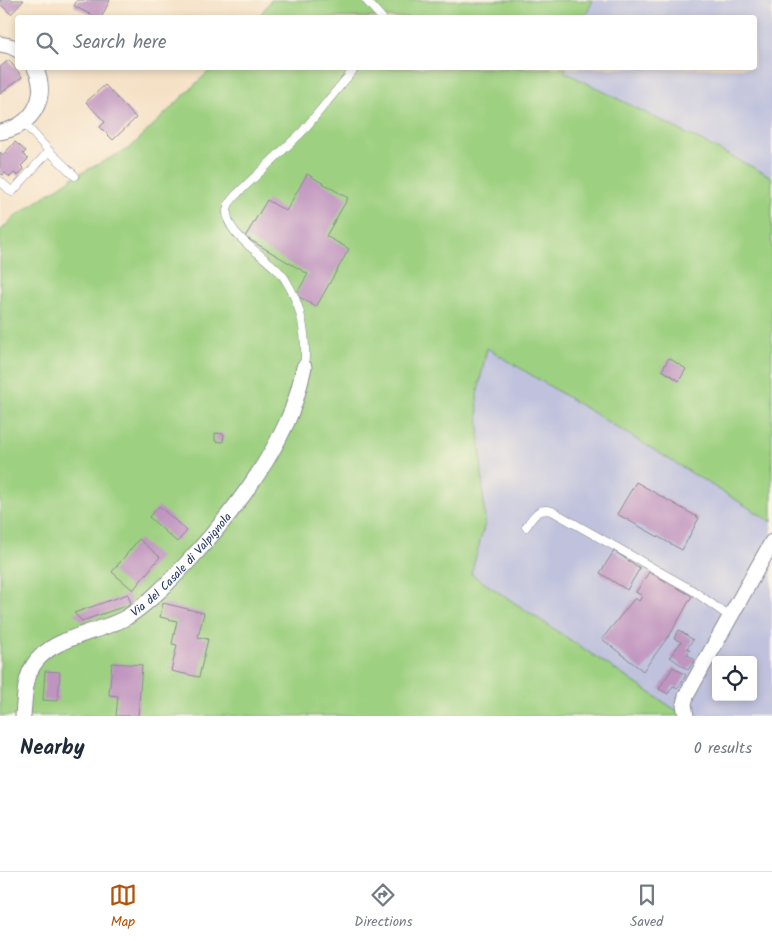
<!DOCTYPE html>
<style>
:root{--surface:#fff;--page:#f2f2f3;--text:#1f2937;--muted:#747a83;--line:#e0e1e3;--accent:#b45309}
body{margin:0;font-family:Kalam,sans-serif;background:var(--page);color:var(--text)}
.controls{position:absolute;right:15px;bottom:15px;display:grid;overflow:hidden;border-radius:5px;box-shadow:0 2px 8px #0003}
.controls button{width:45px;height:45px;display:grid;place-items:center;padding:0;border:0;border-bottom:1px solid var(--line);background:var(--surface);color:var(--text);font:25px sans-serif}
.list{margin:0;padding:0;list-style:none}
h2{display:flex;justify-content:space-between;align-items:center;height:65px;margin:0;padding:0 20px;font-size:21px}
h2 small{font-size:16px;font-weight:400;color:var(--muted)}
.icon{flex:none;width:28px;height:28px;fill:none;stroke:currentColor;stroke-width:2;stroke-linecap:round;stroke-linejoin:round}
.map{position:relative;flex:none;width:772px;height:716px;overflow:hidden}
.search{position:absolute;background:var(--surface);box-shadow:0 2px 8px #0003;left:15px;right:15px;top:15px;height:55px;display:flex;align-items:center;gap:12px;box-sizing:border-box;padding:0 18px;border-radius:5px;color:var(--muted);font-size:19px}
.sheet{height:155px;background:var(--surface)}
nav{display:flex;justify-content:space-around;align-items:center;box-sizing:border-box;height:70px;border-top:1px solid var(--line);background:var(--surface);font-size:14px;color:var(--muted)}
nav a{display:grid;justify-items:center;gap:2px}
nav .on{color:var(--accent)}
.map>svg:first-child{display:block}
.industrial{fill:#c0c2dd;fill-rule:evenodd}
.green{fill:#9dd080;stroke:#5c806f}
.building{fill:#c094c0}
.lines{fill:none;stroke-linecap:round;stroke-linejoin:round}
.lane-casing{stroke:#888892;stroke-width:9}
.street-casing{stroke:#888892;stroke-width:17}
.lane{stroke:#fff;stroke-width:8}
.street{stroke:#fff;stroke-width:15}
.labels{text-anchor:middle;dominant-baseline:central;stroke-width:5;stroke-linejoin:round;paint-order:stroke}
.street-label{font-size:12px;fill:#1b2f5e;stroke:#fcf5e5}
</style>
<div class="map">
<svg width="772" height="716" viewBox="0 0 772 716">
<rect width="100%" height="100%" fill="#fcf5e5"/>
<filter id="ink" filterUnits="userSpaceOnUse"><feTurbulence type="fractalNoise" baseFrequency=".02" numOctaves="2"/><feDisplacementMap in="SourceGraphic" scale="10" xChannelSelector="R" yChannelSelector="G"/><feConvolveMatrix kernelMatrix="1 2 1 2 8 2 1 2 1" color-interpolation-filters="sRGB"/></filter>
<filter id="wash" filterUnits="userSpaceOnUse"><feTurbulence type="fractalNoise" baseFrequency=".0096" numOctaves="4" result="noise"/><feDisplacementMap in="SourceGraphic" scale="20" xChannelSelector="R" yChannelSelector="G"/><feGaussianBlur stdDeviation="1.12" result="paint"/><feColorMatrix in="noise" values="0 0 0 0 0 0 0 0 0 0 0 0 0 0 0 0 0 1.4 0 .05"/><feComposite in="paint" operator="in"/></filter>
<g filter="url(#wash)">
<rect width="100%" height="100%" fill="#f5e1c6"/>
<path class="industrial" d="M593,0h179v177l-208,-105 2,-4h188v-50l-169,-1z
M487,348l285,174v194h-91l-210,-142 14,-51 -8,-128zM716,660h37v37h-37z"/>
<path class="green" d="M271,0h322l-8,17 -327,1z
M212,68h354l-1,4 207,105v345l-285,-174 -10,47 8,128 -14,51 214,142h-685v-485l16,-15 59,-40 55,-28z"/>
<g id="blocks">
<path class="building" d="M0,0h24l-13,14 -11,-10z
M77,0h33l-9,18h-4l-23,-12z
M9,60l13,17 -22,17v-27z
M105,85l31,33 -23,22 -13,-13 5,-5 -19,-20z
M15,142l11,9 -3,3 5,5 -7,7 3,3 -6,7 -4,-3 -4,4 -5,-4 -2,2 -3,-2v-21l3,3z
M307,174l41,24 -22,38 23,13 -33,58 -20,-12 12,-21 -63,-37 22,-37 19,11z
M669,358l17,11 -7,12 -17,-11z
M215,433l9,1 -1,8 -8,-1z
M636,482l63,36 -17,32 -65,-36z
M159,506l28,25 -10,11 -28,-25z
M139,539l21,18 -27,33 -21,-18z
M614,551l26,17 -13,22 -27,-17z
M649,572l43,24 -21,37 -28,38 -41,-32 33,-41 4,3 3,-5 -6,-4z
M128,594l3,10 -49,17 -8,-8z
M163,603l41,10 -6,24 10,2 -9,38 -28,-6 6,-26 -5,-1 5,-23 -17,-4z
M679,630l14,10 -6,8 3,2 -3,4 8,6 -7,10 -18,-13 11,-15 -7,-4z
M112,663l30,2 -4,51h-22l2,-20 -9,-1z
M673,667l13,8 -8,13 -5,-2 -5,8 -9,-5z
M45,671l15,1 -2,29 -15,-1z"/>
</g>
</g>
<g filter="url(#ink)">
<use href="#blocks" fill-opacity="0" stroke="#888892" stroke-width="1"/>
<g class="lines">
<defs>
<path id="lane" d="M366,0l16,18
M24,123l25,28 26,25
M0,181l12,11 37,-41
M304,367c4,-30 -3,-63 -19,-88 -13,-21 -66,-45 -57,-73 2,-6 8,-11 12,-15l62,-59 53,-64
M526,527c7,-10 12,-20 26,-16l140,79 38,27"/>
<g id="street">
<path d="M0,44l10,2 8,4"/>
<path d="M0,132c32,-6 50,-34 35,-64"/>
<path id="s1" d="M23,716c2,-21 1,-45 18,-60 20,-20 60,-24 86,-39 22,-14 41,-34 59,-53 39,-42 77,-90 101,-142 8,-17 13,-36 17,-55"/>
<path d="M686,716l-2,-12 2,-8 86,-154"/>
</g>
</defs>
<use href="#lane" class="lane-casing"/>
<use href="#street" class="street-casing"/>
<use href="#lane" class="lane"/>
<use href="#street" class="street"/>
</g>
</g>
<g class="labels">
<g class="street-label">
<text stroke="none"><textPath href="#s1" startOffset="235">Via del Casale di Valpignola</textPath></text>
</g>
</g>
</svg>
<div class="controls">
<button><svg class="icon" aria-label="locate" viewBox="0 0 24 24"><circle cx="12" cy="12" r="6"/><path d="M12 2v4M12 18v4M2 12h4M18 12h4"/></svg></button>
</div>
<div class="search"><svg class="icon" aria-label="search" viewBox="0 0 24 24"><circle cx="10" cy="10" r="6"/><path d="M15 15l6 6"/></svg>Search here</div>
</div>
<section class="sheet">
<h2>Nearby<small>0 results</small></h2>
<ul class="list">
</ul>
</section>
<nav>
<a class="on"><svg class="icon" aria-label="map" viewBox="0 0 24 24"><path d="M3 6l6-2 6 2 6-2v14l-6 2-6-2-6 2zM9 4v14M15 6v14"/></svg>Map</a>
<a><svg class="icon" aria-label="directions" viewBox="0 0 24 24"><path d="M12 3l9 9-9 9-9-9zM9 14v-3h6M13 9l2 2-2 2"/></svg>Directions</a>
<a><svg class="icon" aria-label="saved" viewBox="0 0 24 24"><path d="M7 4h10v16l-5-4-5 4z"/></svg>Saved</a>
</nav>
